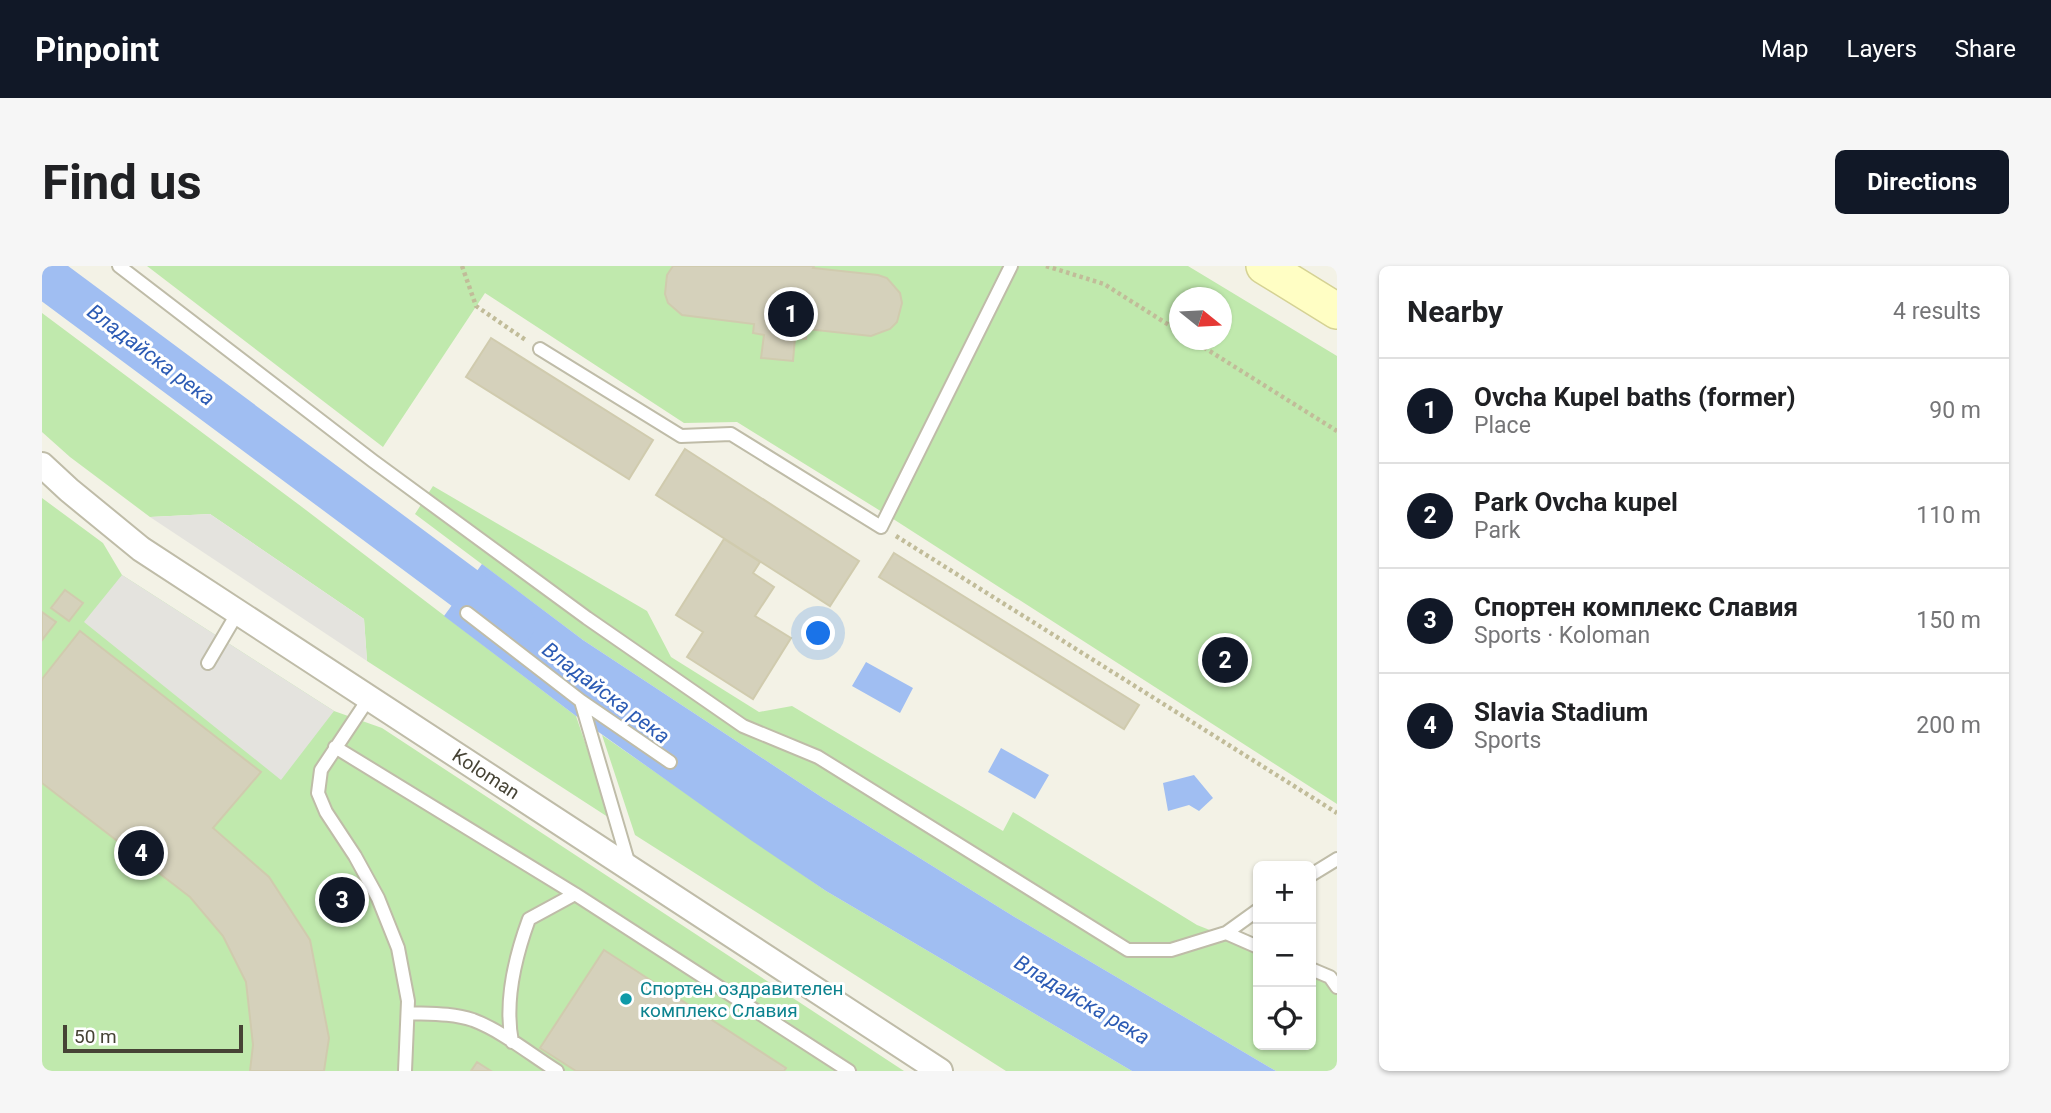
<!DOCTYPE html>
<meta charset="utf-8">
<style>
:root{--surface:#fff;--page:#f6f6f6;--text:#202124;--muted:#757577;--line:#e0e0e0;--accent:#111827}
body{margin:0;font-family:Roboto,sans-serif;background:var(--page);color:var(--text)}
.controls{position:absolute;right:21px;bottom:21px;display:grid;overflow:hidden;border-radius:10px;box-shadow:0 2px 5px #0004}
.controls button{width:63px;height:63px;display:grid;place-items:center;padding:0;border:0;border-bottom:2px solid var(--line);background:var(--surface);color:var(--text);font:35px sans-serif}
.compass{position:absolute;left:1127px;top:21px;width:63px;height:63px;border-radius:50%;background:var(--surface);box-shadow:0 2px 5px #0004;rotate:108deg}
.scale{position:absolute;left:21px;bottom:18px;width:180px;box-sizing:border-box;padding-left:7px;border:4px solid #464335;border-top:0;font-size:19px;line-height:24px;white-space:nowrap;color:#464335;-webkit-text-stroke:5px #fff;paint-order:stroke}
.you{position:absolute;left:777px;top:368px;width:24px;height:24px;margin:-18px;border:5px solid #fff;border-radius:50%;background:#1a73e8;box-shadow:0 0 0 10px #1a73e833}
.badge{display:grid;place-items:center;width:46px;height:46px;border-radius:50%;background:var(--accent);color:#fff;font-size:23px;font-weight:700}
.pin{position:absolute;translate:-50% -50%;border:4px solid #fff;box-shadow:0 2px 7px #0006}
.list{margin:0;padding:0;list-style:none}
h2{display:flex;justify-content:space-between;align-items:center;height:91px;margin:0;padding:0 28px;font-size:30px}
h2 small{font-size:23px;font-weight:400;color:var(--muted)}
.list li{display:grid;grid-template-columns:46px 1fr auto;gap:21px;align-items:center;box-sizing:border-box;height:105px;padding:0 28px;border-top:2px solid var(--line)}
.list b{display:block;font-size:26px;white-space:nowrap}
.list p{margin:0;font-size:23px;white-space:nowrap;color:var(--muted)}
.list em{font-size:23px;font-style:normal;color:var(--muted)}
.icon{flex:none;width:38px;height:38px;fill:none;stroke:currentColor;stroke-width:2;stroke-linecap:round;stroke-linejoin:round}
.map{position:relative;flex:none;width:1295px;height:805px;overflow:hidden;border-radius:10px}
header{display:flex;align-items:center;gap:42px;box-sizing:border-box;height:98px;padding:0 35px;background:var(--accent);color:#fff}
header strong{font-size:33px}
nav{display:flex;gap:38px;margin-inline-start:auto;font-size:24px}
.intro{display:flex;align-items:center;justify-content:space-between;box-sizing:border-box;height:168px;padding:0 42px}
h1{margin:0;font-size:49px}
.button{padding:18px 32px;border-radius:10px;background:var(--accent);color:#fff;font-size:24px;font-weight:700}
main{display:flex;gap:42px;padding:0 42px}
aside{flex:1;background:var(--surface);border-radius:10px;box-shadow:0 2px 5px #0004}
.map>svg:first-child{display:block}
.green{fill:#c0e9ad;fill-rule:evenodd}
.parking{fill:#e4e3de}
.water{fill:#a0bef2}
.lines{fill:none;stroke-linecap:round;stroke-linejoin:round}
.river{stroke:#a0bef2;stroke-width:44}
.building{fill:#d5d1bb;stroke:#d0cbae;stroke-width:2}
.lane-casing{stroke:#bfbca8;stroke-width:16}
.street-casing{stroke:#bfbca8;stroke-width:28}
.secondary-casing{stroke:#d5d294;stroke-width:38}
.path{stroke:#c1bc99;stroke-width:4.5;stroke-dasharray:3.5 3.5;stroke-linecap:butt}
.lane{stroke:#fff;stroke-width:12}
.street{stroke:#fff;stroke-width:24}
.secondary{stroke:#fffec4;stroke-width:35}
.culture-dot{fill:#0f9aa8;stroke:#fff;stroke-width:2.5}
.labels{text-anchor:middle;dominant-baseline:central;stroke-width:6;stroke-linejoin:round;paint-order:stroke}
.street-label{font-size:19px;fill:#464335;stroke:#fff}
.culture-label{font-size:19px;fill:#0d838f;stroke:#fff;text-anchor:start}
.water-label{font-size:21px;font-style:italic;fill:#2c5bb4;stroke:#fff}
</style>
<header>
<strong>Pinpoint</strong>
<nav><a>Map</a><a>Layers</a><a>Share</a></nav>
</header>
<div class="intro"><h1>Find us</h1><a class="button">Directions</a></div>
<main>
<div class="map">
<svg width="1295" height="805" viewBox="0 0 1295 805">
<rect width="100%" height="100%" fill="#f3f2e6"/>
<path class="green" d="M105,0h1041l149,90v448l-450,-289 -150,-93 -53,1 -199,-130 -102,154zM1138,32h42v42h-42z
M0,47l260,194 274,209 35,103 -244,-158 -3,-42 -154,-105 -60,3 -80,-60 -28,-25z
M391,220l214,125 24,46 88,55 33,-6 211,125 10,-19 184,113 61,24v96h53v-76l26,18v84h-61l-263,-155 -190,-118 -240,-158 -168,-126z
M0,232l61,45 19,32 212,136 48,17 522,343h-862z
M560,469l224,156 306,180h-126l-371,-236z"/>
<path class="parking" d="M168,248l154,105 3,42 -217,-144z
M80,309l212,136 -53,69 -197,-158z"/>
<path class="water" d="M440,298l101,76 240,158 190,118 263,155h-144l-306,-180 -74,-50 -176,-125 -132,-100z
M824,396l47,26 -13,25 -48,-27z
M959,482l48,27 -14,24 -47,-27z
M1152,509l19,23 -14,13 -10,-6 -21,6 -5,-28z"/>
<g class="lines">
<path class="river" d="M0,8l471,350"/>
</g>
<path class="building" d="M772,0l-1,2 65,7 9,3 13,15 2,10 -5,19 -7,7 -19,7 -64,-7 -1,10 -11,-1 -2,23 -32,-3 3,-23 -11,-2 1,-9 -72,-9 -14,-12 -3,-9 2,-19 6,-9z
M449,72l162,102 -24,39 -163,-102z
M643,183l174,112 -29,45 -174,-111z
M682,273l36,23 -7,11 21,14 -19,29 36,22 -38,61 -66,-42 16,-25 -27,-17z
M852,287l245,152 -15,24 -245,-152z
M23,324l18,13 -14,18 -18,-13z
M0,346l14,10 -14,18z
M38,365l181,141 -48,56 56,49 41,63 19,98 -5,33h-74l3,-26 -7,-63 -23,-46 -33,-39 -148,-114v-104z
M562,684l182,118 -2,3h-208l-36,-23z
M435,796l14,9h-20z"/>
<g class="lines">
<defs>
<path id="lane" d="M77,0l254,195 214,157 156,108 75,31 310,193h43l55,-17 32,14
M498,83l141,87 50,-2 150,93 130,-261
M425,347l114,88 48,164
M166,397l30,-51
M327,432l-48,72 -3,23 8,19 29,44 23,42 20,50 10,53 -3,70
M539,435l89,61
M293,481l240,147 274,177
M1269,609l26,-16
M1184,667l32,-23
M1269,703l19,8 7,10
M366,747c21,1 44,0 65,7 29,11 57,34 84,51
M470,776c-8,-41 3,-85 17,-123l46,-25"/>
<path id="street" d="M0,199l27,25 72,59 799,522"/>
<path id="secondary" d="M1222,0l73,45"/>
</defs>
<use href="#lane" class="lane-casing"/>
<use href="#street" class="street-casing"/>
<use href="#secondary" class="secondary-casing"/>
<path class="path" d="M420,0l14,40 51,35
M1004,0l58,18 76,48
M1150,74l145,91
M854,270l441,277"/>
<use href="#lane" class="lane"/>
<use href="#street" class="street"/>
<use href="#secondary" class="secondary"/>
</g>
<circle class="culture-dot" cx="584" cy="733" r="7"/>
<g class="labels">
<g class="street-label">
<text transform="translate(444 508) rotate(33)">Koloman</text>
</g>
<g class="culture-label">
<text x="598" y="722">Спортен оздравителен<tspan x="598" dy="22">комплекс Славия</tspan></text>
</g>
<g class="water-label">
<text transform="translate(109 89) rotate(37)">Владайска река</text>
<text transform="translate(564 427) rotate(37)">Владайска река</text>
<text transform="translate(1040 734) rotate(31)">Владайска река</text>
</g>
</g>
</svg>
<div class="controls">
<button>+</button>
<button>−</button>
<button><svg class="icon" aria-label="locate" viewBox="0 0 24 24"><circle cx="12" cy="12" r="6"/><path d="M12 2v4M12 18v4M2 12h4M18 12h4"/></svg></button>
</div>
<svg class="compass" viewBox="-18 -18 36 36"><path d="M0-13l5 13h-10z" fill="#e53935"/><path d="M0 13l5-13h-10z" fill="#757577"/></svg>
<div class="scale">50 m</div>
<div class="you"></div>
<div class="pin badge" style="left:749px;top:48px">1</div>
<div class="pin badge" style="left:1183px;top:394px">2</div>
<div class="pin badge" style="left:300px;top:634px">3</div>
<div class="pin badge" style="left:99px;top:587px">4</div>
</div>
<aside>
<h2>Nearby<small>4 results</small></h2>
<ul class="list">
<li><span class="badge">1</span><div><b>Ovcha Kupel baths (former)</b><p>Place</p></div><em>90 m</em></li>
<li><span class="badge">2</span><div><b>Park Ovcha kupel</b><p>Park</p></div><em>110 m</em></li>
<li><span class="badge">3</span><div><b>Спортен комплекс Славия</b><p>Sports · Koloman</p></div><em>150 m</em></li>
<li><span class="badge">4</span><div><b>Slavia Stadium</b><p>Sports</p></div><em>200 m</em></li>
</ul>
</aside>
</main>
